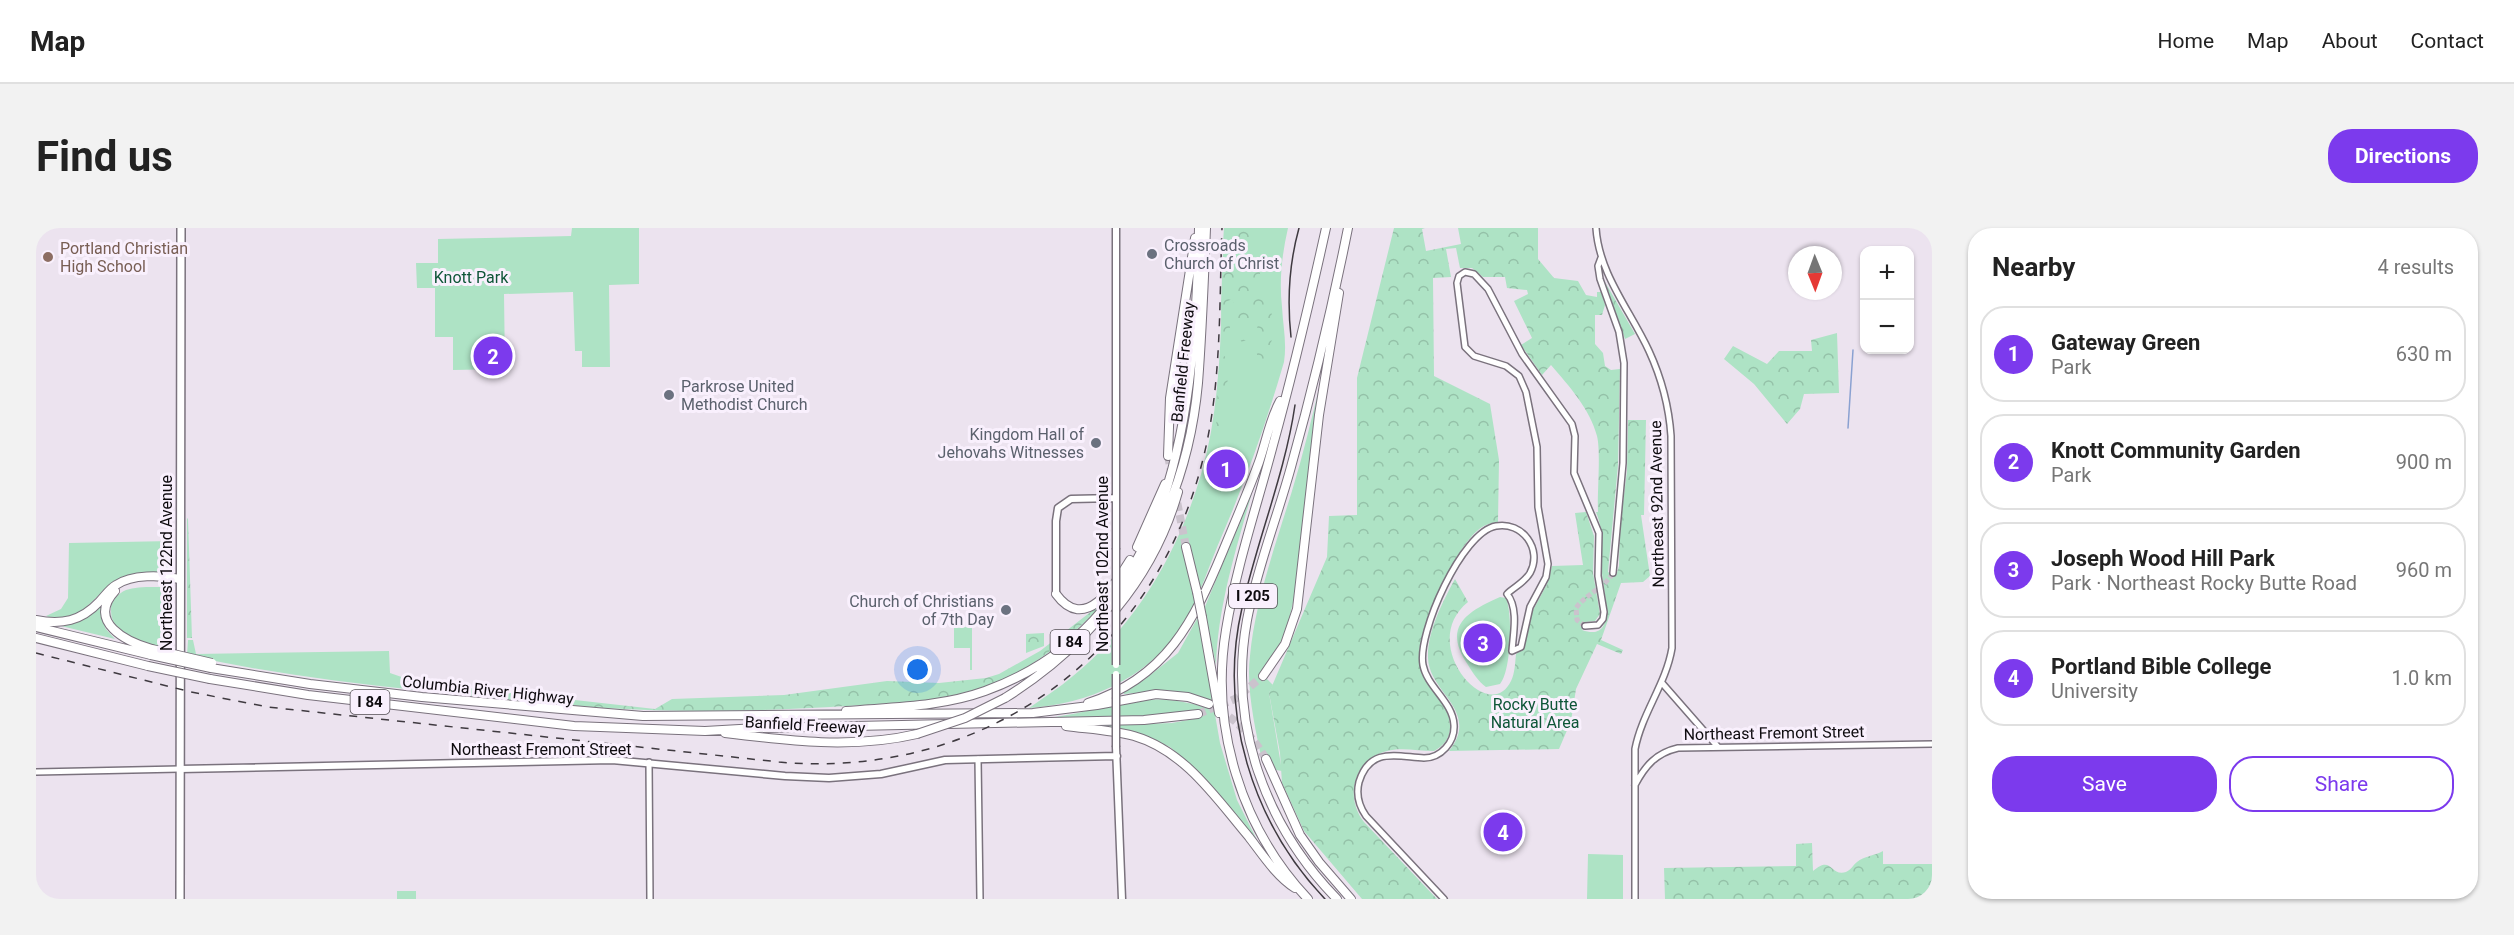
<!DOCTYPE html>
<meta charset="utf-8">
<style>
:root{--surface:#fff;--page:#f2f2f2;--text:#222;--muted:#767676;--line:#e0e0e0;--accent:#7c3aed}
body{margin:0;font-family:Roboto,sans-serif;background:var(--page);color:var(--text)}
.controls{position:absolute;right:18px;top:18px;display:grid;overflow:hidden;border-radius:12px;box-shadow:0 2px 4px #0004}
.controls button{width:54px;height:54px;display:grid;place-items:center;padding:0;border:0;border-bottom:2px solid var(--line);background:var(--surface);color:var(--text);font:30px sans-serif}
.compass{position:absolute;left:1752px;top:18px;width:54px;height:54px;border-radius:50%;background:var(--surface);box-shadow:0 2px 4px #0004;rotate:179deg}
.you{position:absolute;left:882px;top:442px;width:21px;height:21px;margin:-15px;border:4px solid #fff;border-radius:50%;background:#1a73e8;box-shadow:0 0 0 9px #1a73e833}
.badge{display:grid;place-items:center;width:39px;height:39px;border-radius:50%;background:var(--accent);color:#fff;font-size:20px;font-weight:700}
.pin{position:absolute;translate:-50% -50%;border:3px solid #fff;box-shadow:0 2px 6px #0006}
.list{margin:0;padding:0;list-style:none}
h2{display:flex;justify-content:space-between;align-items:center;height:78px;margin:0;padding:0 24px;font-size:26px}
h2 small{font-size:20px;font-weight:400;color:var(--muted)}
.list li{display:grid;grid-template-columns:39px 1fr auto;gap:18px;align-items:center;box-sizing:border-box;height:96px;margin:0 12px 12px;padding:0 12px;border:2px solid var(--line);border-radius:24px}
.list b{display:block;font-size:22px;white-space:nowrap}
.list p{margin:0;font-size:20px;white-space:nowrap;color:var(--muted)}
.list em{font-size:20px;font-style:normal;color:var(--muted)}
.actions{display:flex;gap:12px;padding:18px 24px}
.actions a{flex:1;padding:14px 0;border:2px solid var(--accent);border-radius:24px;text-align:center;font-size:21px;color:var(--accent)}
.actions .main{background:var(--accent);color:#fff}
.map{position:relative;flex:none;width:1896px;height:671px;overflow:hidden;border-radius:24px}
header{display:flex;align-items:center;gap:36px;box-sizing:border-box;height:84px;padding:0 30px;background:var(--surface);border-bottom:2px solid var(--line)}
header strong{font-size:28px}
nav{display:flex;gap:33px;margin-inline-start:auto;font-size:21px}
.intro{display:flex;align-items:center;justify-content:space-between;box-sizing:border-box;height:144px;padding:0 36px}
h1{margin:0;font-size:42px}
.button{padding:15px 27px;border-radius:24px;background:var(--accent);color:#fff;font-size:21px;font-weight:700}
main{display:flex;gap:36px;padding:0 36px}
aside{flex:1;background:var(--surface);border-radius:24px;box-shadow:0 2px 4px #0004}
.map>svg:first-child{display:block}
.green{fill:#aee3c5}
.forest{fill:url(#forest-crowns)}
.garden{fill:url(#garden-furrows)}
.lines{fill:none;stroke-linecap:round;stroke-linejoin:round}
.stream{stroke:#8aa1d1;stroke-width:1.5}
.tertiary-tunnel{stroke:#cbc3cd;stroke-width:5;stroke-dasharray:5 2.5;stroke-linecap:butt}
.motorway-tunnel{stroke:#cbc3cd;stroke-width:8;stroke-dasharray:8 4;stroke-linecap:butt}
.tertiary-casing{stroke:#7a727d;stroke-width:8}
.secondary-casing{stroke:#7a727d;stroke-width:9}
.primary-casing{stroke:#7a727d;stroke-width:10}
.motorway-casing{stroke:#7a727d;stroke-width:10}
.tertiary{stroke:#fff;stroke-width:5}
.secondary{stroke:#fff;stroke-width:6}
.primary{stroke:#fff;stroke-width:7}
.motorway{stroke:#fff;stroke-width:8}
.tram{stroke:#3f3a40;stroke-width:1.5}
.rail{stroke:#3f3a40;stroke-width:1.5;stroke-dasharray:8 8;stroke-linecap:butt}
.secondary-bridge-casing{stroke:#7a727d;stroke-width:9;stroke-linecap:butt}
.motorway-bridge-casing{stroke:#7a727d;stroke-width:10;stroke-linecap:butt}
.secondary-bridge{stroke:#fff;stroke-width:6}
.motorway-bridge{stroke:#fff;stroke-width:8}
.worship-dot{fill:#6b7280;stroke:#f9f0fd;stroke-width:2}
.education-dot{fill:#8d6e63;stroke:#f9f0fd;stroke-width:2}
.labels{text-anchor:middle;dominant-baseline:central;stroke-width:6;stroke-linejoin:round;paint-order:stroke}
.shield{fill:#f9f0fd;stroke:#545056;stroke-width:1.5}
.shield-label{font-size:15px;font-weight:bold;fill:#0e0b0f}
.worship-label{font-size:16px;fill:#5b616d;stroke:#f9f0fd;text-anchor:start}
.education-label{font-size:16px;fill:#785e54;stroke:#f9f0fd;text-anchor:start}
.park-label{font-size:16px;fill:#0e5638;stroke:#f9f0fd}
.street-label{font-size:16px;fill:#0e0b0f;stroke:#f9f0fd}
</style>
<header>
<strong>Map</strong>
<nav><a>Home</a><a>Map</a><a>About</a><a>Contact</a></nav>
</header>
<div class="intro"><h1>Find us</h1><a class="button">Directions</a></div>
<main>
<div class="map">
<svg width="1896" height="671" viewBox="0 0 1896 671">
<defs>
<pattern id="forest-crowns" width="20" height="18" patternUnits="userSpaceOnUse" patternTransform="scale(1.5)"><rect width="20" height="18" fill="#aee3c5"/><path d="M2 6a3 3 0 1 1 6 0M12 15a3 3 0 1 1 6 0" fill="none" stroke="#94c1a8"/></pattern>
<pattern id="garden-furrows" width="10" height="10" patternUnits="userSpaceOnUse" patternTransform="scale(1.5)"><rect width="10" height="10" fill="#aee3c5"/><path d="M-1 1l2-2M0 10L10 0M9 11l2-2" fill="none" stroke="#94c1a8"/></pattern>
</defs>
<rect width="100%" height="100%" fill="#ece3ef"/>
<path class="green" d="M536,0h67v56l-30,1 1,82h-28v-16h-7l-2,-59 -69,2 1,75 -52,1v-33h-18v-49h-18l-1,-25h22v-24l133,-3z
M1188,0h64c-6,26 -9,52 -6,79 1,19 5,36 2,55 -17,59 -37,115 -61,171 -14,31 -24,68 -43,96 -34,50 -92,75 -151,79 14,-10 30,-20 44,-32 74,-60 121,-152 138,-244 12,-67 10,-137 13,-204z
M1285,152l-25,209 -12,53 -23,31 12,12 -4,8 13,78 -6,-1 -6,-13 -8,3c-7,-31 -16,-73 -12,-104 5,-54 26,-113 42,-165 11,-36 20,-74 29,-111z
M1216,265c-16,56 -34,113 -36,172l-12,-56z
M136,313v25l-5,6c-13,1 -30,0 -42,4 -28,10 -44,55 -79,40l15,-7 7,-11 1,-55z
M131,359l6,8 -1,56c-22,-6 -61,-12 -61,-40 -1,-9 6,-17 15,-21 11,-4 29,-3 41,-3z
M1464,369l6,1c7,17 5,73 -6,86l-14,3c-8,-6 -13,-14 -18,-22 -26,-38 -2,-53 32,-68z
M67,374l2,26 10,11 -54,-13c19,-3 30,-10 42,-24z
M1162,389l22,126 17,57 21,42 -56,-67 -32,-28 -41,-17 -42,-4 85,-3 27,-5 -1,-8 -36,5 -106,4 -1,-2c59,-9 92,-29 152,-9l3,-8 -43,-10 -43,4 -1,-2 21,-12 34,-27z
M918,399h18v43h-2v-22h-16z
M152,412h5l3,14 193,-3 1,22 26,9v8c-77,-8 -153,-18 -229,-35z
M1552,626l35,1v44h-36z
M361,663h19v8h-19z"/>
<path class="forest" d="M1188,0h27l1,2v19l7,17 3,22 6,12 6,23 -6,43 -5,5 -3,-1 -5,-26 3,-22 -11,1 -1,17 -4,2 -2,-2 -4,-33 -4,-8 -4,2c2,18 4,31 -2,49l-4,-3 -1,-44z
M1358,0h31l-3,1 4,22 35,-7 -3,-16h80v31l16,19 24,3 8,14 11,2v-5h4l4,13 -3,10h-7v29l8,9 2,13 6,4 9,-1 -2,96 -10,107 8,4 3,-10 1,-39 7,-56 1,-51h18l-2,95h-3l9,61 -7,6 -22,1 -20,57 22,10 -2,4 -24,-10 -21,45 -5,32 -12,28 -110,2c32,-40 -20,-58 -21,-93 -1,-26 15,-57 27,-79l13,23c-52,42 21,125 43,79 4,-8 4,-18 5,-27l7,-5 8,-35 16,-30 5,-18 31,-1 -8,-52 11,-1 8,24 -1,37 7,41 -5,7 -10,1 -3,8c37,13 21,-40 20,-57 -1,-22 3,-39 -6,-61h2c-1,-19 3,-60 -1,-76 -7,-27 -28,-50 -46,-71l-9,10 -21,-30 11,-7 -18,-37 14,-7 -1,-4 -20,-2 -2,-11h-22l-11,-9h-12l-4,-20 -10,1 5,28 -18,1 1,98 56,28 9,56 -1,62c-8,1 -15,3 -21,9 -25,22 -64,105 -56,138 5,20 29,35 29,56 1,12 -6,21 -16,26 -15,0 -34,-4 -47,0 -33,8 -43,46 -23,71l73,77h-75l-58,-68 -22,-48 -2,-30 -11,-60 58,-136 2,-41 28,-1v-137z
M1569,54l30,52 -10,5z
M1801,105l2,60 -35,1 -4,15 -13,15 -33,-40 -30,-25 9,-13 34,18 12,-13h33l-1,-11z
M1188,128l3,2 1,20 -6,36v23l-5,5 -4,-4c9,-23 -1,-62 11,-82z
M151,290l1,1 4,119h-5z
M1074,369c-35,36 -72,70 -120,88 -46,17 -95,18 -143,21 -80,5 -161,7 -241,2 -63,-4 -127,-12 -190,-18v-8l239,27 17,-10 112,-4 103,-14 52,2 47,-5 13,-4 41,-23z
M1008,405v13l-18,7v-19z
M1776,615l1,28c19,-17 17,6 33,1 5,-2 7,-7 11,-10 7,-6 17,-6 26,-11v13h49v35h-267l-1,-31 132,-2v-22z"/>
<path class="garden" d="M470,116l1,24 -27,1v-24z"/>
<g class="lines">
<path class="stream" d="M1812,200l5,-78"/>
<path class="tertiary-tunnel" d="M1549,398l-8,-6 -1,-12c10,-14 28,-20 37,-35"/>
<path class="motorway-tunnel" d="M1132,228l18,91
M1173,476c25,13 43,31 57,55
M1162,486l37,-15 28,-23"/>
<defs>
<path id="tertiary" d="M1560,0c3,46 34,82 53,123 12,26 20,56 22,85l1,212c-6,36 -30,65 -37,101v150
M1565,30l-3,8 2,13 19,53 5,31 -1,100 -10,110
M1476,423l9,-4 9,-40 16,-30 2,-13 -10,-57 -1,-60 -11,-55 -7,-16 -13,-10 -32,-10 -9,-9 -8,-64 2,-7 6,-4 9,2 14,15 34,65 50,70 3,12 -1,37 25,60 -1,43 6,36 -1,7 -5,6 -13,1
M1626,455l56,64
M942,531l2,140
M613,534l1,137
M0,544l144,-3
M1599,557c10,-19 21,-32 43,-37l254,-4
M1408,671l-78,-83c-7,-10 -10,-22 -7,-34 11,-36 39,-25 65,-24 17,0 31,-16 30,-33 -1,-23 -27,-38 -31,-60 -6,-32 39,-133 73,-139 26,-5 47,23 34,47 -6,10 -16,14 -23,21 12,14 6,41 5,57"/>
<path id="secondary" d="M1080,320v-320
M1020,366v-73l2,-13 13,-9 45,-1
M1080,519l6,152
M144,541l432,-9 173,16 44,2 52,-4 64,-14 172,-4"/>
<path id="primary" d="M144,671l1,-671"/>
<path id="motorway" d="M1132,228l2,-58 25,-160
M1101,319l28,-63
M1150,319l11,45
M79,363c-29,31 12,51 37,58
M1020,366c29,40 58,-8 74,-34
M1080,381c28,-34 50,-75 62,-117
M1166,389l17,96
M0,392c26,5 45,1 63,-18 6,-6 10,-13 17,-17 16,-11 45,-10 64,-6
M0,399l115,28
M0,410l112,28
M175,440l99,16 112,13 221,19 390,-3 64,-8 59,-11 32,3 21,7
M1227,448l22,-32 12,-35 22,-194 20,-122
M174,451l98,16 266,31 131,5 52,-3 387,-8 54,-6
M969,470c113,-70 181,-183 193,-315 4,-52 6,-103 8,-155
M1052,475c78,-25 106,-82 135,-152 12,-29 25,-59 36,-89 7,-20 11,-43 21,-61
M810,483c46,-4 95,-4 139,-20 194,-70 210,-288 214,-463
M1030,498c22,3 45,4 68,10 51,15 82,62 115,101 13,17 28,40 46,51
M689,505c64,8 128,16 192,1
M1230,531l34,76 19,27 32,37
M1272,671c-67,-71 -98,-173 -82,-269 10,-63 31,-124 47,-185 20,-72 37,-145 53,-217
M1301,671c-72,-74 -109,-175 -90,-279 10,-52 30,-102 44,-153 22,-79 41,-159 57,-239"/>
</defs>
<use href="#tertiary" class="tertiary-casing"/>
<use href="#secondary" class="secondary-casing"/>
<use href="#primary" class="primary-casing"/>
<use href="#motorway" class="motorway-casing"/>
<use href="#tertiary" class="tertiary"/>
<use href="#secondary" class="secondary"/>
<use href="#primary" class="primary"/>
<use href="#motorway" class="motorway"/>
<path class="tram" d="M1255,109c-4,-37 -2,-73 8,-109
M1259,177c-10,69 -38,135 -53,203 -24,104 10,214 83,291"/>
<path class="rail" d="M0,425l155,39 77,15 511,55c201,18 373,-103 423,-299 20,-76 17,-157 20,-235"/>
<defs>
<path id="secondary-bridge" d="M1080,320v117
M1080,446v73"/>
<path id="motorway-bridge" d="M1161,364l5,25
M116,421l60,14
M115,427l60,13
M112,438l62,13
M881,506l48,-16 40,-20"/>
</defs>
<use href="#secondary-bridge" class="secondary-bridge-casing"/>
<use href="#motorway-bridge" class="motorway-bridge-casing"/>
<use href="#secondary-bridge" class="secondary-bridge"/>
<use href="#motorway-bridge" class="motorway-bridge"/>
</g>
<g class="worship-dot">
<circle cx="1116" cy="26" r="6"/>
<circle cx="633" cy="167" r="6"/>
<circle cx="1060" cy="215" r="6"/>
<circle cx="970" cy="382" r="6"/>
</g>
<circle class="education-dot" cx="12" cy="29" r="6"/>
<g class="labels">
<g class="shield">
<rect x="1193" y="356" width="48" height="24" rx="4.5"/>
<rect x="1014.5" y="402" width="39" height="24" rx="4.5"/>
<rect x="314.5" y="462" width="39" height="24" rx="4.5"/>
</g>
<g class="shield-label">
<text x="1217" y="368">I 205</text>
<text x="1034" y="414">I 84</text>
<text x="334" y="474">I 84</text>
</g>
<g class="worship-label">
<text x="1128" y="17">Crossroads<tspan x="1128" dy="18">Church of Christ</tspan></text>
<text x="645" y="158">Parkrose United<tspan x="645" dy="18">Methodist Church</tspan></text>
<text x="1048" y="206" text-anchor="end">Kingdom Hall of<tspan x="1048" dy="18">Jehovahs Witnesses</tspan></text>
<text x="958" y="373" text-anchor="end">Church of Christians<tspan x="958" dy="18">of 7th Day</tspan></text>
</g>
<g class="education-label">
<text x="24" y="20">Portland Christian<tspan x="24" dy="18">High School</tspan></text>
</g>
<g class="park-label">
<text x="435" y="49">Knott Park</text>
<text x="1499" y="476">Rocky Butte<tspan x="1499" dy="18">Natural Area</tspan></text>
</g>
<g class="street-label">
<text transform="translate(1147 134) rotate(-84)">Banfield Freeway</text>
<text transform="translate(1621 276) rotate(-91)">Northeast 92nd Avenue</text>
<text transform="translate(130 335) rotate(-90)">Northeast 122nd Avenue</text>
<text transform="translate(1066 336) rotate(-90)">Northeast 102nd Avenue</text>
<text transform="translate(452 462) rotate(6)">Columbia River Highway</text>
<text transform="translate(769 497) rotate(3)">Banfield Freeway</text>
<text transform="translate(1738 505) rotate(-1)">Northeast Fremont Street</text>
<text x="505" y="521">Northeast Fremont Street</text>
</g>
</g>
</svg>
<div class="controls">
<button>+</button>
<button>−</button>
</div>
<svg class="compass" viewBox="-18 -18 36 36"><path d="M0-13l5 13h-10z" fill="#e53935"/><path d="M0 13l5-13h-10z" fill="#767676"/></svg>
<div class="you"></div>
<div class="pin badge" style="left:1190px;top:241px">1</div>
<div class="pin badge" style="left:457px;top:128px">2</div>
<div class="pin badge" style="left:1447px;top:415px">3</div>
<div class="pin badge" style="left:1467px;top:604px">4</div>
</div>
<aside>
<h2>Nearby<small>4 results</small></h2>
<ul class="list">
<li><span class="badge">1</span><div><b>Gateway Green</b><p>Park</p></div><em>630 m</em></li>
<li><span class="badge">2</span><div><b>Knott Community Garden</b><p>Park</p></div><em>900 m</em></li>
<li><span class="badge">3</span><div><b>Joseph Wood Hill Park</b><p>Park · Northeast Rocky Butte Road</p></div><em>960 m</em></li>
<li><span class="badge">4</span><div><b>Portland Bible College</b><p>University</p></div><em>1.0 km</em></li>
</ul>
<div class="actions"><a class="main">Save</a><a>Share</a></div>
</aside>
</main>
